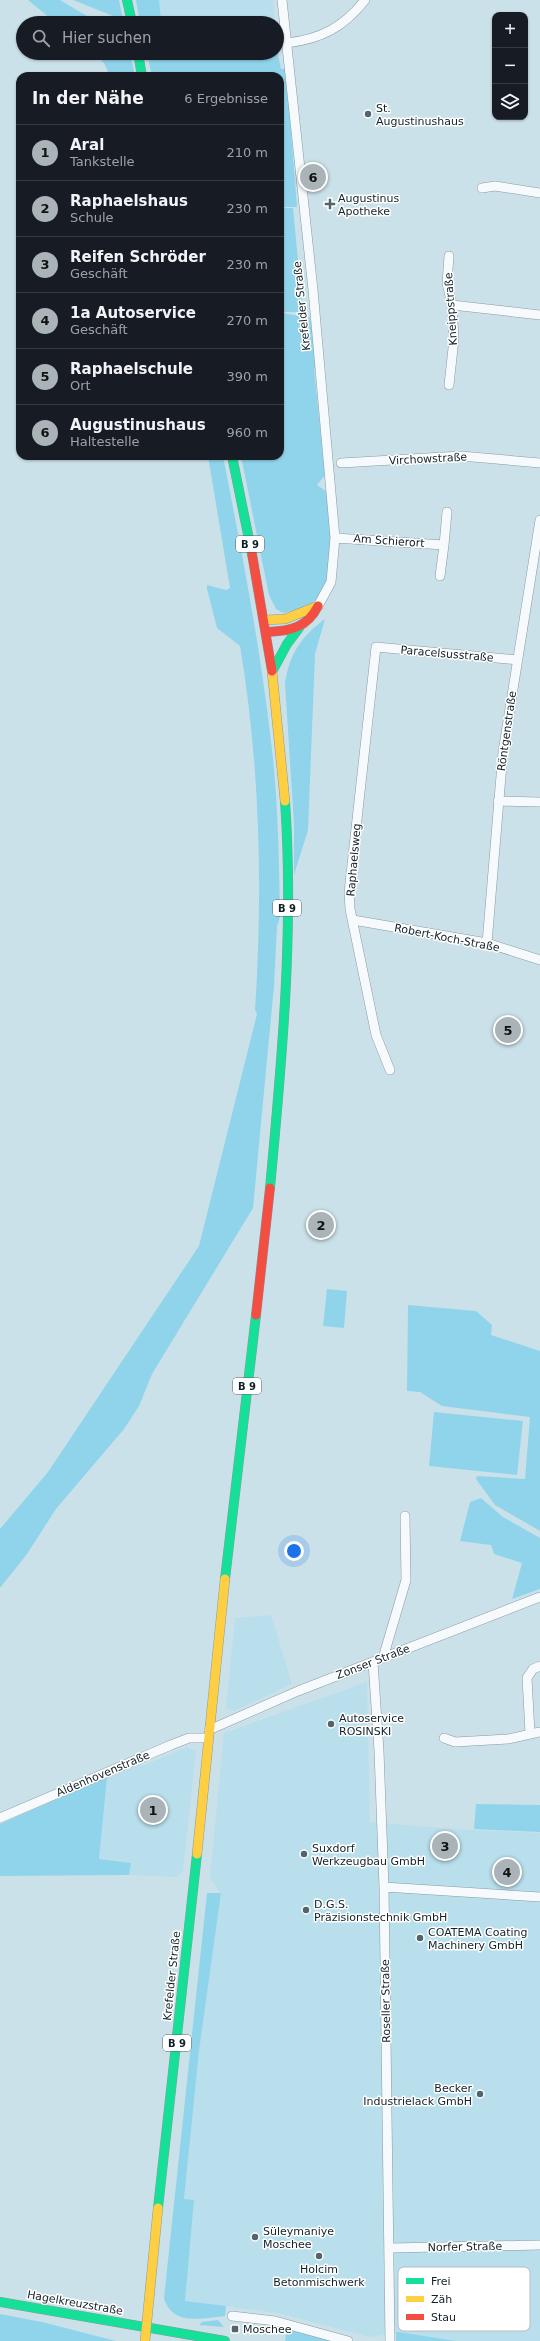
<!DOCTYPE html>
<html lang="de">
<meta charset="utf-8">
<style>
:root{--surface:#171b24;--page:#20242c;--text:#f1f3f6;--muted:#9ea1a6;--line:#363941;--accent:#aab3b7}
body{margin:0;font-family:"DejaVu Sans",sans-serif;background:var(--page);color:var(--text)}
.controls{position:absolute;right:12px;top:12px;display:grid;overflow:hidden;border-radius:8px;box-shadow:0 1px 3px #0004}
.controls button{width:36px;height:36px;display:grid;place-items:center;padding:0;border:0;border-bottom:1px solid var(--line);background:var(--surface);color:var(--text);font:20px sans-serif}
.you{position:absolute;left:294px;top:1551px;width:14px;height:14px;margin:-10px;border:3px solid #fff;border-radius:50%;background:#1a73e8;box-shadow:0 0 0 6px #1a73e833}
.badge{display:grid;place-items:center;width:26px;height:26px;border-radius:50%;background:var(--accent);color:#111;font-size:13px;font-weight:700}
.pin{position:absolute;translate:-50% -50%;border:2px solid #fff;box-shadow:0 1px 4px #0006}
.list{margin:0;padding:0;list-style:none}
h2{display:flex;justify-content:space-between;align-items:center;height:52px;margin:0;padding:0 16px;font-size:17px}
h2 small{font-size:13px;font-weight:400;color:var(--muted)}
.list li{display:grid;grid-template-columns:26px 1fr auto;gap:12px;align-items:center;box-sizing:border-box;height:56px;padding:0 16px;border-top:1px solid var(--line)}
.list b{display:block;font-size:15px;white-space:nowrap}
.list p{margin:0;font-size:13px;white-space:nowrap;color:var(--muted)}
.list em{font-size:13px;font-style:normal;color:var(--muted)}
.icon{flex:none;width:22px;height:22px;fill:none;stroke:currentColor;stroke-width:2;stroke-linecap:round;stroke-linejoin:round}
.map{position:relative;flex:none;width:540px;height:2341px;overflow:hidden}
.search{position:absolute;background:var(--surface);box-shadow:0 1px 3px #0004;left:16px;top:16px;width:268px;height:44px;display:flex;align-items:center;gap:10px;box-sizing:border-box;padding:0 14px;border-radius:22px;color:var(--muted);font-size:15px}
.panel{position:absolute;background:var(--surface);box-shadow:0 1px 3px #0004;left:16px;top:72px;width:268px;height:388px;border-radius:12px}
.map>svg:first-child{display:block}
.built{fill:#b9deec}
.green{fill:#90d4eb}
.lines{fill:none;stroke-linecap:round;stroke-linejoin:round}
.street-casing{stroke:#899aa0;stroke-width:10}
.fast-casing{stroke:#899aa0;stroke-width:10}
.slow-casing{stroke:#899aa0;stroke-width:10}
.jam-casing{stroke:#899aa0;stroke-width:10}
.street{stroke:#f7fafc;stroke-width:9}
.fast{stroke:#16e098;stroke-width:9}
.slow{stroke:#ffcf43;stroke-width:9}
.jam{stroke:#f24e42;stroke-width:9}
.poi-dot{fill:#53646b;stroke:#fff;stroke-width:1.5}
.labels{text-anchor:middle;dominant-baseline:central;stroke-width:3;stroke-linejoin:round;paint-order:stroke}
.shield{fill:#fff;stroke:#596468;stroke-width:1}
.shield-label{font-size:10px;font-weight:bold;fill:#122127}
.poi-label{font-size:11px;fill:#122127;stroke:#fff;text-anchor:start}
.street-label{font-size:11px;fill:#122127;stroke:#fff}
.key{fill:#fff;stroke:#b8bcbe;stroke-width:1}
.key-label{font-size:11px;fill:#122127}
</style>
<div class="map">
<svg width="540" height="2341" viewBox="0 0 540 2341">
<rect width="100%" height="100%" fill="#cbe1e9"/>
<path class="built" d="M159,0h114l2,23h-108l-6,-5z
M271,1615l21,69 -58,27 -8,-2 9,-91z
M367,1682l3,140 81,7 89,4v508h-84l-57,-9 -29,5 -92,-24 -93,-12 9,-101h-10l15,-149 22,-157 -11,-16 14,-145z
M187,1747l9,4 -13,120 -7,6 -47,-2 2,-12 -32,-4 8,-82 36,-14 -1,3z"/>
<path class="green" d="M28,0h32l27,16 22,7h-53z
M73,0h46l4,20z
M136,0h23l2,18 7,5h-28z
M93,53h37l5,23h-25l-6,-13z
M147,53l131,1 3,15h5l11,138h-17v-131h-128z
M280,208h13l10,104h-19z
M280,256l3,57 27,5 9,52 -5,-1 11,106 -8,10 10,7c3,30 14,95 -18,113 -7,5 -18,6 -26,8l-7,-4 -7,-14 -28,-139h39z
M208,456h15c18,92 36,184 47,277 8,61 9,122 10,184l-3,9 -3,60 -21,222 -101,166 -13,32 -15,23 -68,80 -29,45 -27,34v-59l48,-57 151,-226 58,-232 -2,-4c8,-121 5,-245 -15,-364l-23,-18 -10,-39v-4l19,5 4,-2z
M325,619l-10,35 -7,176 -14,45v-51l-9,-140c4,-30 16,-47 40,-65z
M327,1289l20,2 -3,37 -21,-2z
M408,1305l68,6 16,14 -1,10 49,16v180l-45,-26 -19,-26 1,-3 48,3 5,-62 -88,-11 -22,-14 -13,-1z
M434,1412l89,9 -6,54 -88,-9z
M481,1498l22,19 37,21v51l-28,10 10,-36 -28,-9 -3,-9 -31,-4 10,-39z
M107,1777l-8,82 32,4 -2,12 -129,1v-52z
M476,1804l64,1v27l-66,-3z
M207,1893h14l-22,158 -15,148 10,1 -9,101 41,5 -1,10c-21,2 -53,11 -61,-18z
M0,2314l42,8 74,19h-116z
M218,2320l6,7 -25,-2 3,-3z
M287,2328l44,13h-46z
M396,2332h3l57,9h-60z"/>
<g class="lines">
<defs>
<path id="street" d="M282,0l31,290 22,248 -4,44 -13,24
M287,43c34,-4 57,-16 78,-43
M482,188l13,-2 45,7
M449,256l-2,27 5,22 2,34 -5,46
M452,305l88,10
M341,463l120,-7 79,7
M335,538l109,7 -4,31
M444,545l3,-33
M498,801l42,1
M353,920l134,23 53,17
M487,943l16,-191 37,-232
M390,1070l-14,-35 -26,-126 -1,-17 27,-245 142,13
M383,1658l23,-78 -1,-64
M373,1662l6,89 5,136 6,454
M209,1730l89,-39 242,-94
M530,1733l-3,-55 6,-9 7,-3
M444,1738l11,4 53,-3 32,-7
M0,1818l171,-73 18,-7h19
M384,1887l156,10
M391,2248l149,-3
M232,2316l43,5 73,20"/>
<path id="fast" d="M127,0l5,23
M138,53l4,23
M232,456l20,98
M273,670l14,-26 12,-16
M270,1188c12,-128 24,-259 15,-387
M225,1579l31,-264
M158,2208l39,-354
M0,2302l225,39"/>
<path id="slow" d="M265,620l20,-1 33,-13
M272,671l13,130
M197,1854l28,-275
M145,2341l13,-133"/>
<path id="jam" d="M252,554l20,117
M267,632c23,-1 40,-4 51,-26
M256,1315l14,-127"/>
</defs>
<use href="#street" class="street-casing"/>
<use href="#fast" class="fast-casing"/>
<use href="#slow" class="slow-casing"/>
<use href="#jam" class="jam-casing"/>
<use href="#street" class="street"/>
<use href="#fast" class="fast"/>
<use href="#slow" class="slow"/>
<use href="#jam" class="jam"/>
</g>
<g class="poi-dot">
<circle cx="368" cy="114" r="4"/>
<path d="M328 198h4v4h4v4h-4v4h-4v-4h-4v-4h4z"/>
<circle cx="331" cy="1724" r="4"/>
<circle cx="304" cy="1854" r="4"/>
<circle cx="306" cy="1910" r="4"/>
<circle cx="420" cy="1938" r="4"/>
<circle cx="480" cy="2094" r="4"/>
<circle cx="255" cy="2237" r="4"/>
<circle cx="319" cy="2256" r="4"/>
<rect x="231" y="2325" width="8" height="8" rx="2"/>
</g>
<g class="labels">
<g class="shield">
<rect x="236" y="536" width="28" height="16" rx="3"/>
<rect x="273" y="900" width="28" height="16" rx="3"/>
<rect x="233" y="1378" width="28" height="16" rx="3"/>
<rect x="163" y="2035" width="28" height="16" rx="3"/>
</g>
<g class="shield-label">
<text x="250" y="544">B 9</text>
<text x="287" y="908">B 9</text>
<text x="247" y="1386">B 9</text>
<text x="177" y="2043">B 9</text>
</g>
<g class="poi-label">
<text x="376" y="108">St.<tspan x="376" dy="13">Augustinushaus</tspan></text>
<text x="338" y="198">Augustinus<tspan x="338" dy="13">Apotheke</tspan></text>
<text x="339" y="1718">Autoservice<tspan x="339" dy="13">ROSINSKI</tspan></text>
<text x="312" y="1848">Suxdorf<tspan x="312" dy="13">Werkzeugbau GmbH</tspan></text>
<text x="314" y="1904">D.G.S.<tspan x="314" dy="13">Präzisionstechnik GmbH</tspan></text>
<text x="428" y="1932">COATEMA Coating<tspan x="428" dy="13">Machinery GmbH</tspan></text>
<text x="472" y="2088" text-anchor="end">Becker<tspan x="472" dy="13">Industrielack GmbH</tspan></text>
<text x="263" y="2231">Süleymaniye<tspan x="263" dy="13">Moschee</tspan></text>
<text x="319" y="2269" text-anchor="middle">Holcim<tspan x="319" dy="13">Betonmischwerk</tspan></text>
<text x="243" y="2329">Moschee</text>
</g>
<g class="street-label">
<text transform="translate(302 306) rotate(-96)">Krefelder Straße</text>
<text transform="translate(451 309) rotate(-94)">Kneippstraße</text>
<text transform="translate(428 459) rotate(-3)">Virchowstraße</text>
<text transform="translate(389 541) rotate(4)">Am Schierort</text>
<text transform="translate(447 654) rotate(5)">Paracelsusstraße</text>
<text transform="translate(507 731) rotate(-82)">Röntgenstraße</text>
<text transform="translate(354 860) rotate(-85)">Raphaelsweg</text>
<text transform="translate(447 938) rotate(11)">Robert-Koch-Straße</text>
<text transform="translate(373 1662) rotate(-21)">Zonser Straße</text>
<text transform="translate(103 1774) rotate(-23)">Aldenhovenstraße</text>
<text transform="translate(172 1976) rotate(-84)">Krefelder Straße</text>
<text transform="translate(386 2001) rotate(-91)">Roseller Straße</text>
<text transform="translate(465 2247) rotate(-1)">Norfer Straße</text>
<text transform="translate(75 2303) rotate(10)">Hagelkreuzstraße</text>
</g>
</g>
<rect x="398" y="2267" width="132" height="64" rx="6" class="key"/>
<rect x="406" y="2278" width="18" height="6" fill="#16e098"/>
<rect x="406" y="2296" width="18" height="6" fill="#ffcf43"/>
<rect x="406" y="2314" width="18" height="6" fill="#f24e42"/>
<g class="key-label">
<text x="431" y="2285">Frei</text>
<text x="431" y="2303">Zäh</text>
<text x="431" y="2321">Stau</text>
</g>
</svg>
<div class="controls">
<button>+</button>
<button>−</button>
<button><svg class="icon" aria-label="layers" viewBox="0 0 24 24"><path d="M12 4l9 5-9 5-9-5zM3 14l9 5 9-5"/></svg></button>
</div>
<div class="you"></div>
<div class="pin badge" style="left:153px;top:1810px">1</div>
<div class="pin badge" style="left:321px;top:1225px">2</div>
<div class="pin badge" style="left:445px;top:1846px">3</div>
<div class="pin badge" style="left:507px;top:1872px">4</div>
<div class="pin badge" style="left:508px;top:1030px">5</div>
<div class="pin badge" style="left:313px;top:177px">6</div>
<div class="search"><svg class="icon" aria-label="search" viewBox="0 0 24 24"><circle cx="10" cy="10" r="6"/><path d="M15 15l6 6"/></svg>Hier suchen</div>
<section class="panel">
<h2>In der Nähe<small>6 Ergebnisse</small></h2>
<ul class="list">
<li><span class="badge">1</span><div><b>Aral</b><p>Tankstelle</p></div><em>210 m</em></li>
<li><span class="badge">2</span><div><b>Raphaelshaus</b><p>Schule</p></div><em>230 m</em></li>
<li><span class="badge">3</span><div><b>Reifen Schröder</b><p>Geschäft</p></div><em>230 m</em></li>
<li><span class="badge">4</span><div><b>1a Autoservice</b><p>Geschäft</p></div><em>270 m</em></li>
<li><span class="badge">5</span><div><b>Raphaelschule</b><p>Ort</p></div><em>390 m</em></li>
<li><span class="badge">6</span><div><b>Augustinushaus</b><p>Haltestelle</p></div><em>960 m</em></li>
</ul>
</section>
</div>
